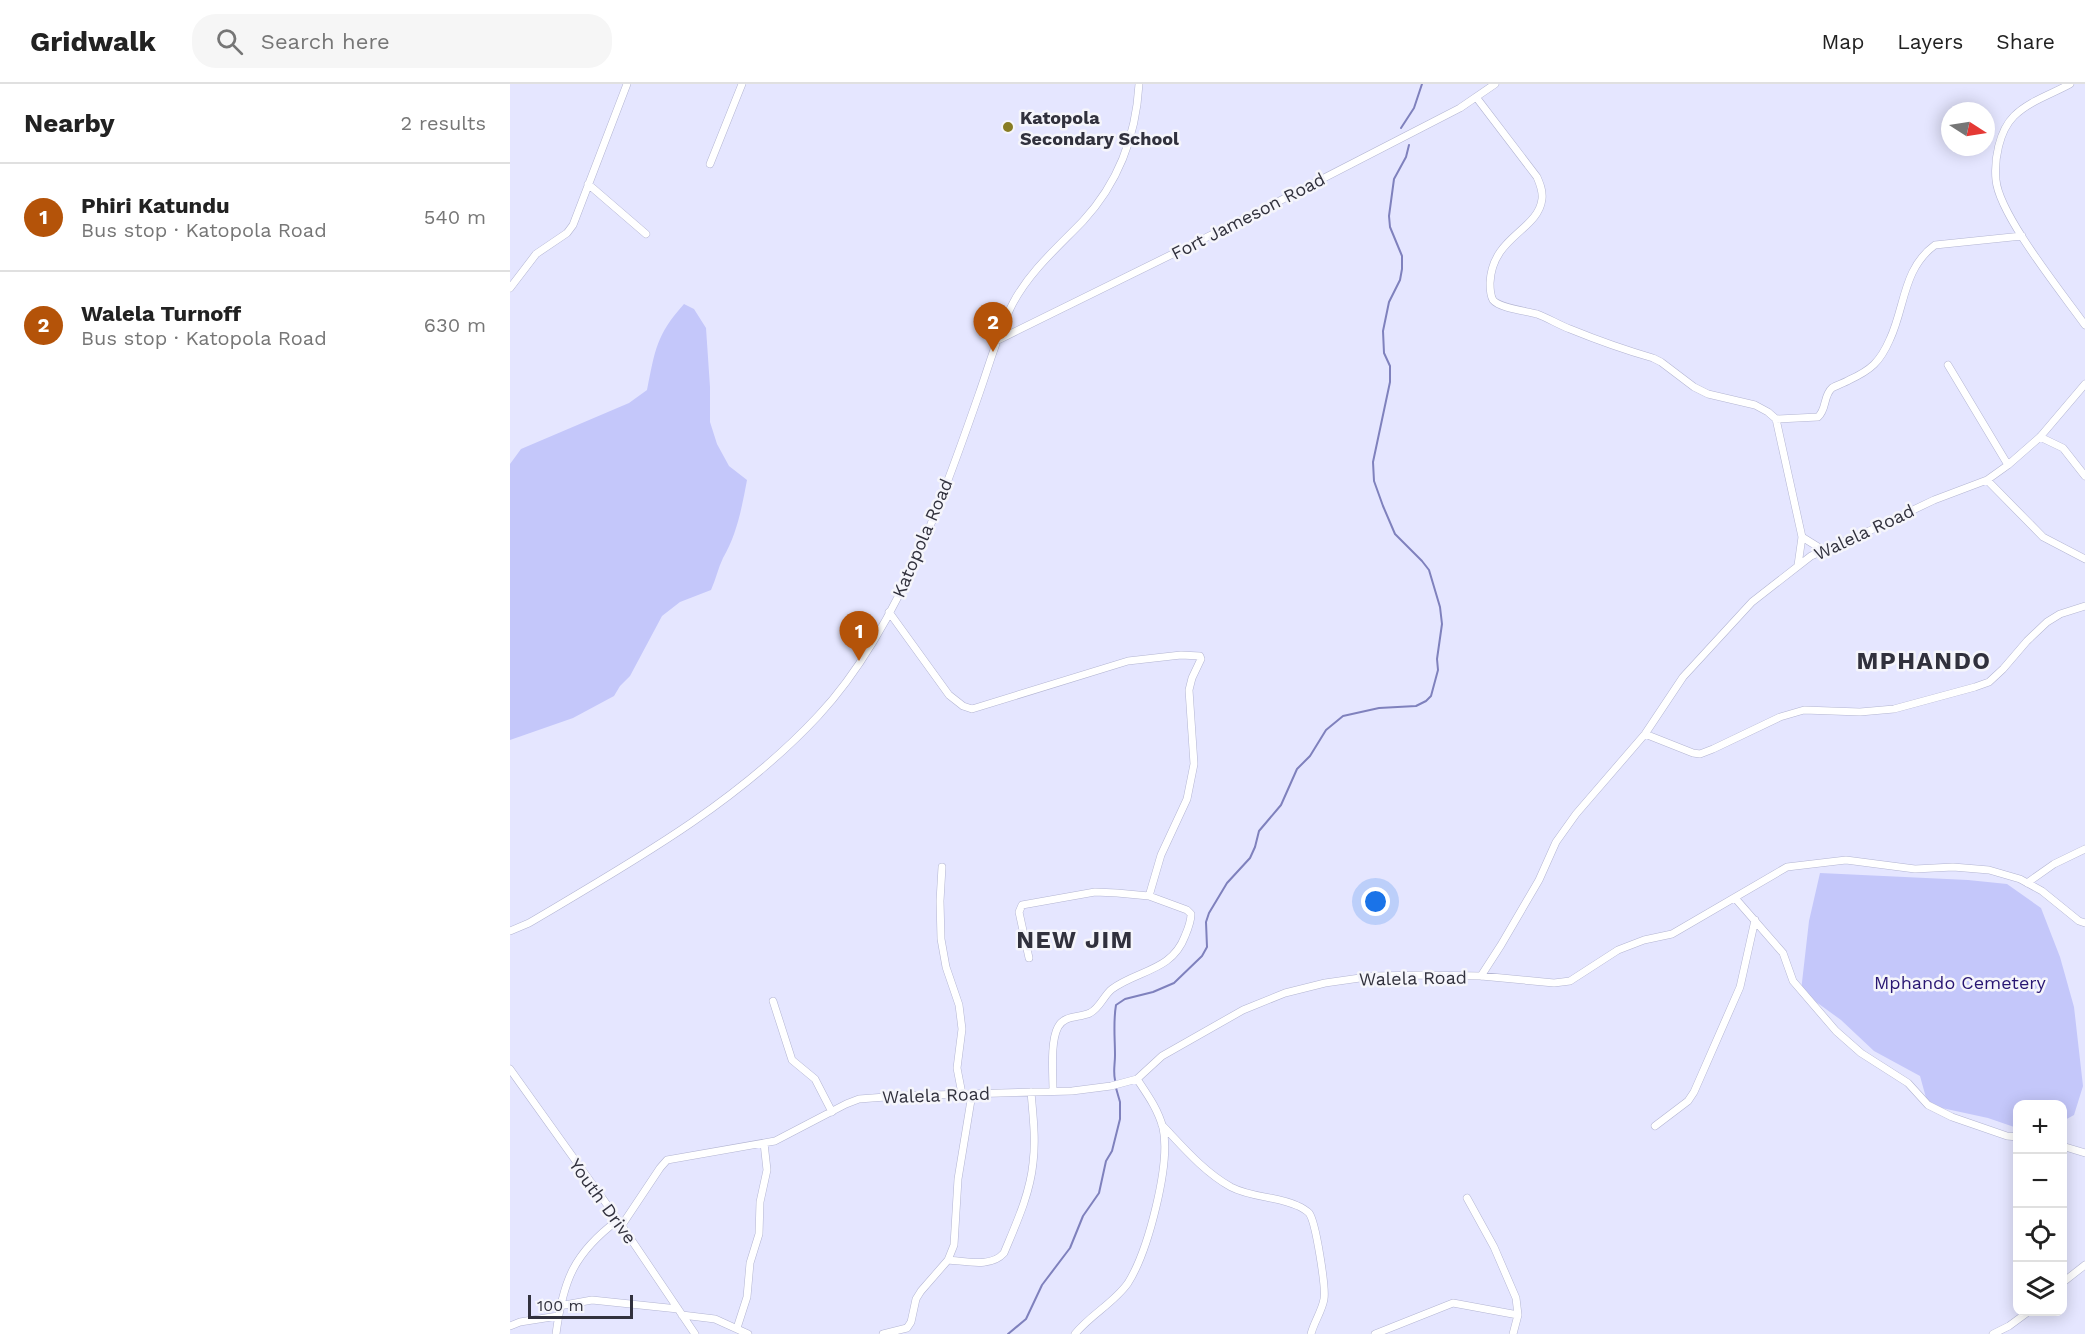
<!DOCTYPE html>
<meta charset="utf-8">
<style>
:root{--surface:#fff;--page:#f6f6f6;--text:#222;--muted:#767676;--line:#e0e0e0;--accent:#b45309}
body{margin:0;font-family:"Work Sans",sans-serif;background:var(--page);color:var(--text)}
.controls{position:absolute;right:18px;bottom:18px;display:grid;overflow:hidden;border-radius:12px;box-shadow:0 3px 15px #0003}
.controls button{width:54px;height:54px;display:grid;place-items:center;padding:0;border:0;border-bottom:2px solid var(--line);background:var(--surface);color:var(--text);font:30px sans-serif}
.compass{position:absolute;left:1431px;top:18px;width:54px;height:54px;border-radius:50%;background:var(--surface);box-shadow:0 3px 15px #0003;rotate:102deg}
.scale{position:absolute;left:18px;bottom:15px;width:105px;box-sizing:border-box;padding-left:6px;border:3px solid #31313d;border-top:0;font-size:16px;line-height:21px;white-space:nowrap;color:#31313d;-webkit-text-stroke:4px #f5f5fb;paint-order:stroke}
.you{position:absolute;left:866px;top:818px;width:21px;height:21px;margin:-15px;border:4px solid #fff;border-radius:50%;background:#1a73e8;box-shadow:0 0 0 9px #1a73e833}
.badge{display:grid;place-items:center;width:39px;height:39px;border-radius:50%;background:var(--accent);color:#fff;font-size:20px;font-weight:700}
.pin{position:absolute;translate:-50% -50px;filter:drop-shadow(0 2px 3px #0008)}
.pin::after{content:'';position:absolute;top:32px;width:21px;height:18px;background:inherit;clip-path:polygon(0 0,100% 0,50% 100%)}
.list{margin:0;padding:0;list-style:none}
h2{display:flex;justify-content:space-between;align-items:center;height:78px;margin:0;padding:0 24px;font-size:26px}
h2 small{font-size:20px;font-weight:400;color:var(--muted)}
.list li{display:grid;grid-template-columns:39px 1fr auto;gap:18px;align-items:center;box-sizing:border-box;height:108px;padding:0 24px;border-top:2px solid var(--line)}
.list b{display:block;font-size:22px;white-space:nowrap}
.list p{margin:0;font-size:20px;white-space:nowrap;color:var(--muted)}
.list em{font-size:20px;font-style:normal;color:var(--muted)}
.icon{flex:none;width:33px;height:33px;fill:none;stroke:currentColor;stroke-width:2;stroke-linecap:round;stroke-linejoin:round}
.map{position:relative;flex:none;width:1575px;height:1250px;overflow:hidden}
header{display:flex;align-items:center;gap:36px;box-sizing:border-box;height:84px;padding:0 30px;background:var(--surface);border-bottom:2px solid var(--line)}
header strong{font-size:28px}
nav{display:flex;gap:33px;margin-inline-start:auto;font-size:21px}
.search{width:420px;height:54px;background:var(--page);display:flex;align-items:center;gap:15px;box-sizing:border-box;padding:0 21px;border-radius:24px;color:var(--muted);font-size:22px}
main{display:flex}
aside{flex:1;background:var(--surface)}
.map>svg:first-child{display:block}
.green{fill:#c4c7fa}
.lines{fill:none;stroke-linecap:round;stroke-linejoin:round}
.stream{stroke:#7f81bd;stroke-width:2}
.minor-casing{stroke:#b3b5d2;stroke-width:8}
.minor{stroke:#fff;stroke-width:7}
.poi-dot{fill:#887c23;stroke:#f5f5fb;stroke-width:2}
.labels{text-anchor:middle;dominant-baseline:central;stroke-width:5;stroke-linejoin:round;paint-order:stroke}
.poi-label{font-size:18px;font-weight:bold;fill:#31313d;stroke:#f5f5fb;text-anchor:start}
.street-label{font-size:18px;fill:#31313d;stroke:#f5f5fb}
.park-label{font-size:18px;fill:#281672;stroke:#f5f5fb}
.district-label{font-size:24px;font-weight:bold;letter-spacing:1.5px;fill:#31313d;stroke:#f5f5fb}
</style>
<header>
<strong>Gridwalk</strong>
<div class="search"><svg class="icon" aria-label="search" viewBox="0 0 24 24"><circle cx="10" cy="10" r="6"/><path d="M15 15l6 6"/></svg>Search here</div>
<nav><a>Map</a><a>Layers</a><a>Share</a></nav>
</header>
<main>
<aside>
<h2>Nearby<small>2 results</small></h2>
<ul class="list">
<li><span class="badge">1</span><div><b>Phiri Katundu</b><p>Bus stop · Katopola Road</p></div><em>540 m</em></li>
<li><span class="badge">2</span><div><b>Walela Turnoff</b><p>Bus stop · Katopola Road</p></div><em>630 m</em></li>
</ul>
</aside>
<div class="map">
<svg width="1575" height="1250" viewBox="0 0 1575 1250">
<rect width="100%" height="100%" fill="#e5e6ff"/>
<path class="green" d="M174,220l10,5 12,19 4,59v35l7,22 12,22 18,14c-5,27 -10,54 -24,78 -5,10 -7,21 -12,32l-31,12 -18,14 -32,60 -10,10 -6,10 -41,22 -63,22v-276l11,-15 108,-46 18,-13c8,-39 9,-55 37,-86z
M1310,789l148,7 39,4 34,24 19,49 14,50 9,79 -9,29 -11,6 -1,-17h-44l-1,24 -29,-10 -60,-13 -8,-29 -46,-25 -33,-31 -40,-29 8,-70z"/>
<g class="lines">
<path class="stream" d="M891,44l13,-20 8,-24
M605,996c-2,-9 0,-15 0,-25 0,-17 -2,-33 1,-50l9,-6 28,-7 21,-9 28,-27 5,-9 -1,-25 3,-9 18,-30 23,-25 5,-11 4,-16 22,-26 16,-36 13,-13 16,-26 17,-14 36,-8 37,-2 10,-5 5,-5 7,-26 -1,-11 5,-35 -2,-17 -11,-37 -7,-9 -27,-27 -12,-28 -9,-25 -1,-19 17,-80v-16l-6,-13 -1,-22 6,-29 11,-22 2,-11v-13l-12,-29 -1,-11 5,-37 12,-22 3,-12
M498,1250l18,-15 16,-34 28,-37 13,-32 16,-23 7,-32 6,-10 8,-32v-17l-4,-14"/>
<defs>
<path id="minor" d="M1560,0c-18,10 -41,17 -56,32 -15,15 -20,44 -18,64 3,35 67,114 89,145
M966,13l61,80c3,7 6,14 5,22 -4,32 -50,37 -52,84 0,6 0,12 3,17 6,8 33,11 44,14 11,4 22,11 33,15 27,11 55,21 83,29l8,4 33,25 14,7 47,11 13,7 8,7 26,118 -4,28
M200,80l32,-80
M78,100l58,50
M0,204l26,-34 31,-21 6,-8 54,-141
M486,257l264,-130 200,-103 35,-24
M1438,281l60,100
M1266,335l42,-2c9,-8 5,-21 14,-29 5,-3 12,-5 17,-8 22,-10 31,-18 41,-41 15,-32 13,-71 45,-94l87,-9
M1530,353l23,11 22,28
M1477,396l56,57 42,22
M1292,453l21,13
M379,528l60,83 14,11 9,3 156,-48 53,-6 19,1 1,3 -9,19 -3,12 5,74 -7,35 -26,56 -12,41
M1135,650l48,19 7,1 13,-5 67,-32 24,-7 56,2 34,-3 81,-22 14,-5 14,-13 24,-28 20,-19 13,-8 25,-8
M432,783l-2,34 1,38 5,28 13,38 3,24 -5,39 5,26
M1517,799l27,-19 31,-15
M1225,814l48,55 10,28 43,50 25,22 47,30 20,22 24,12 55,19 11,1
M0,847l19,-8c103,-61 207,-119 289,-207 46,-49 80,-114 106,-175 20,-48 38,-98 55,-147 11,-31 19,-62 34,-91 17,-32 45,-56 70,-82 35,-38 53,-86 56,-137
M519,874l-10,-46 3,-7 73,-13 22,1 32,3 38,14 4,4c0,8 -3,15 -6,22 -13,35 -47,34 -73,53 -8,6 -12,19 -22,24 -11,5 -26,2 -32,14 -8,15 -5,47 -5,64
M971,892l20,-31 38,-65 17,-38 20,-28 69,-80 38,-57 69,-75 59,-46 58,-25 65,-31 53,-20 21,-15 32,-28 45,-53
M263,917l19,59 23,19 17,33
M0,985l108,151 77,114
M652,1041c21,22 42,47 69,62 21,11 46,9 67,19 3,1 9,5 11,7 7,9 17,75 15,86 -2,12 -10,23 -13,35
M1145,1042l33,-25 6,-9 46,-105 15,-67
M1552,1062l23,7
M957,1114l27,49 22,51 2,17 -5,19
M112,1141l38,-57 7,-8 108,-19 71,-37 13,-5 40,-3 173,-5 39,-5 26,-7 25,-23 81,-46 42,-17 40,-10 49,-7 49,-1 58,1 73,7 16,-2 48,-31 26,-10 28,-6 115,-67 59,-7 69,9 38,-2 36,3 31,9 22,12 37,30 6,2
M438,1176c18,1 43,8 56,-7 12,-29 26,-59 29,-90 3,-24 0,-47 -2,-71
M1552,1199l23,-18
M49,1222l33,-6 86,9
M172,1231l33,4 33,15
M0,1242l10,-4 38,-6
M227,1244l10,-31 3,-34 9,-29 1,-32 7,-32 -3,-27
M46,1250c7,-54 18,-81 62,-114
M373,1250l24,-6 4,-6 5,-23 5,-8 27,-31 6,-15 4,-66 14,-85
M565,1250c15,-19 39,-31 53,-51 20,-32 43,-119 35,-155 -5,-19 -16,-34 -26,-49
M865,1250l78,-31 65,12
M1483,1250l16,-8 19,-14"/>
</defs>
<use href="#minor" class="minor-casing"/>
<use href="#minor" class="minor"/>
</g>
<circle class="poi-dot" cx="498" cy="43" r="6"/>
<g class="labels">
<g class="poi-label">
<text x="510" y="33">Katopola<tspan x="510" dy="21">Secondary School</tspan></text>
</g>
<g class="street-label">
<text transform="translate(738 132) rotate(-27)">Fort Jameson Road</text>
<text transform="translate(1354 448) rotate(-25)">Walela Road</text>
<text transform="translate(412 454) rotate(-67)">Katopola Road</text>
<text transform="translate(903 894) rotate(-1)">Walela Road</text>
<text transform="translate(426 1011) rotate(-2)">Walela Road</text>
<text transform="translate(93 1117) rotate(54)">Youth Drive</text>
</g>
<g class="park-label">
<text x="1450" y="898">Mphando Cemetery</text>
</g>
<g class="district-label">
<text x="1414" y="577">MPHANDO</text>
<text x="565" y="856">NEW JIM</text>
</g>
</g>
</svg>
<div class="controls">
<button>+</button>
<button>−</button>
<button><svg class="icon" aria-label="locate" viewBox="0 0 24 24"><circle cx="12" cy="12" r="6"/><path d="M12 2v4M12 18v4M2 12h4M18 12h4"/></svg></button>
<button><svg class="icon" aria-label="layers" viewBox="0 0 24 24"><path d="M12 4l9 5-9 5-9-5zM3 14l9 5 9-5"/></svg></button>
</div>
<svg class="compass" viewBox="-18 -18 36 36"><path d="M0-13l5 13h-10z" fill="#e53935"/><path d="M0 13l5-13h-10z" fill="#767676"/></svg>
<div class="scale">100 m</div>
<div class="you"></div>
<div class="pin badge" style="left:349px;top:577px">1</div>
<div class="pin badge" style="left:483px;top:268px">2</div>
</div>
</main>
